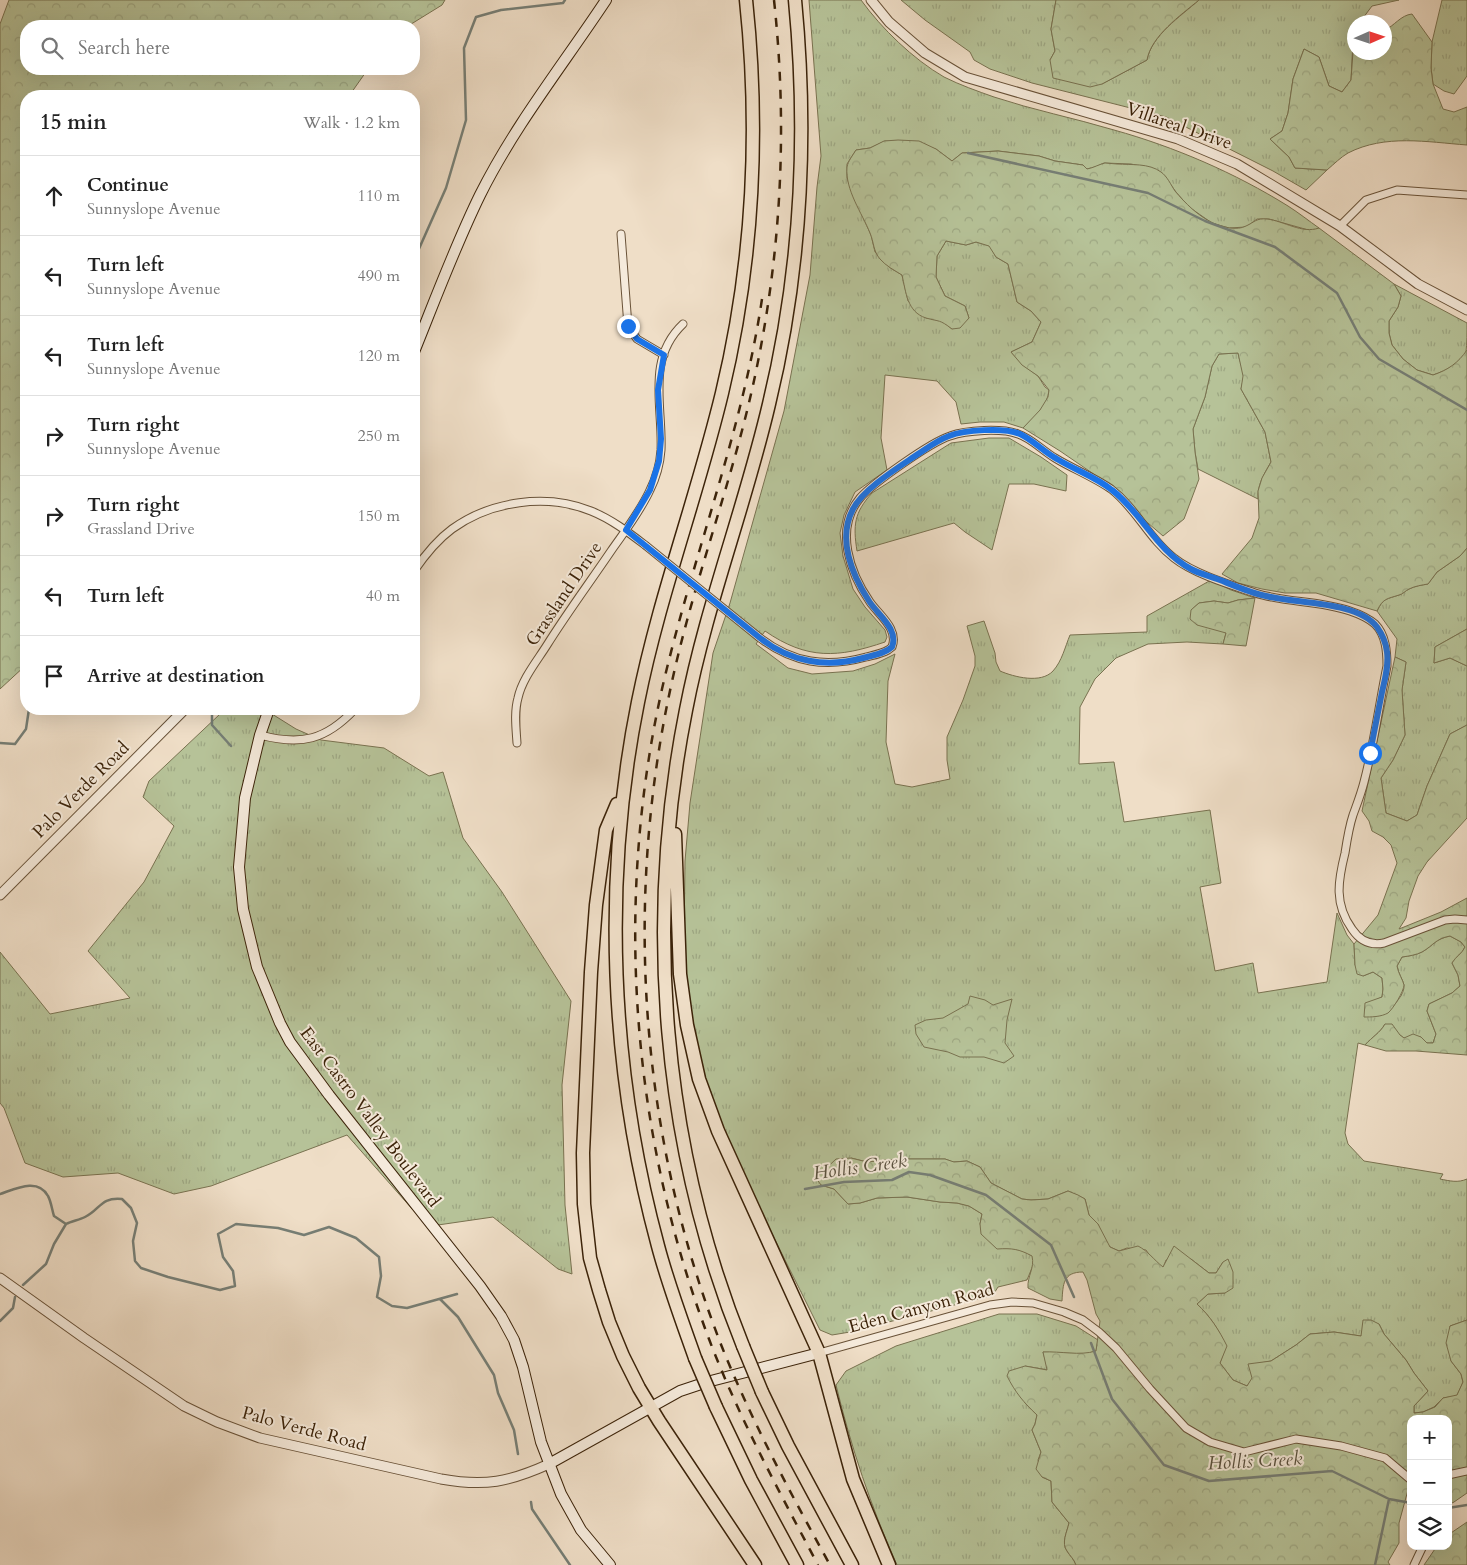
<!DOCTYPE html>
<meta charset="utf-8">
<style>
:root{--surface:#fff;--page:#f2f2f2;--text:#222;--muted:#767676;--line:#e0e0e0}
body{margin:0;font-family:Cardo,serif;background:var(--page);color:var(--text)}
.controls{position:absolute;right:15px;bottom:15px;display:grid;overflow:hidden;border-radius:10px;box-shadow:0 5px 20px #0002}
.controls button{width:45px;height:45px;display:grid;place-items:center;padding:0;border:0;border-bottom:1px solid var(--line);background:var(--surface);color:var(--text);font:25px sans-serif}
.compass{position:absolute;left:1347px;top:15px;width:45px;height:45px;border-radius:50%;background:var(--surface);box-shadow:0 5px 20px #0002;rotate:87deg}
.stop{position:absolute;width:15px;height:15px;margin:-11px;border:4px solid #1a73e8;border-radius:50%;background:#fff}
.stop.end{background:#1a73e8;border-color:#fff;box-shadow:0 1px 5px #0008}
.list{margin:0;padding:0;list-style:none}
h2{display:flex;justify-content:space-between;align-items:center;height:65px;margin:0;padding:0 20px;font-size:21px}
h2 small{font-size:16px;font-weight:400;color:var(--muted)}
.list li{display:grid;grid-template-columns:32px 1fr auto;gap:15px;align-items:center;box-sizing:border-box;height:80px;padding:0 20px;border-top:1px solid var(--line)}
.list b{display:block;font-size:19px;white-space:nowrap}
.list p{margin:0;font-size:16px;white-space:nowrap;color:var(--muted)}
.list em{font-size:16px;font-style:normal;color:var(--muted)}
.icon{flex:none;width:28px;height:28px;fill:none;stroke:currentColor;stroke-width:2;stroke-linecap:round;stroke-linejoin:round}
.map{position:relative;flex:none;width:1467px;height:1565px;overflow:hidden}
.search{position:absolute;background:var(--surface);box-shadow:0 5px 20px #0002;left:20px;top:20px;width:400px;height:55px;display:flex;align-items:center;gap:12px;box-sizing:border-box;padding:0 18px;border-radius:20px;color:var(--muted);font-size:19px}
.panel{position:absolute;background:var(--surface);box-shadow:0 5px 20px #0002;left:20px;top:90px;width:400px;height:625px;border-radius:20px}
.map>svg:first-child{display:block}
.grass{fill:url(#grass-tufts);stroke:#797250}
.forest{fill:url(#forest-crowns);stroke:#797250}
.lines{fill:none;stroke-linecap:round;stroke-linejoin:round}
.stream{stroke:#767e75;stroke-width:2.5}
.minor-casing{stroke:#695238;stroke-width:9}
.tertiary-casing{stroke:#695238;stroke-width:11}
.secondary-casing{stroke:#3c2309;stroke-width:12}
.motorway-casing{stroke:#3c2309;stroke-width:15}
.minor{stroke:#f5eadb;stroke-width:7}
.tertiary{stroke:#f5eadb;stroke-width:9}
.secondary{stroke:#f5eadb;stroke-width:10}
.motorway{stroke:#efdec7;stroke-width:12}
.rail{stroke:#3c2309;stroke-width:2.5;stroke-dasharray:9 9;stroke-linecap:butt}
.minor-bridge-casing{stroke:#695238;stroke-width:9;stroke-linecap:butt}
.motorway-bridge-casing{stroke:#3c2309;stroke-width:15;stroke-linecap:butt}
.minor-bridge{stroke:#f5eadb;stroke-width:7}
.motorway-bridge{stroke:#efdec7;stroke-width:12}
.route{stroke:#1a73e8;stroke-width:6}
.labels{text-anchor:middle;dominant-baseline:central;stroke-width:4;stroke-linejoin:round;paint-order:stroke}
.street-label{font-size:18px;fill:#3c2309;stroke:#f5eadb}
.water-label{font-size:19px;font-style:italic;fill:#59513f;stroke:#f5eadb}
</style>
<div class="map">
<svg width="1467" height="1565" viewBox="0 0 1467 1565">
<defs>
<pattern id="grass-tufts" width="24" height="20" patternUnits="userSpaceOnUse" patternTransform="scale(1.25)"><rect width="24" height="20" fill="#b6c298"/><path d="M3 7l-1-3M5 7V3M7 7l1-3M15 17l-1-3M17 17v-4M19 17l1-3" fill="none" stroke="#9da682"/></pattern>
<pattern id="forest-crowns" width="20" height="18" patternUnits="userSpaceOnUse" patternTransform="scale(1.25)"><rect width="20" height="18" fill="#b6c298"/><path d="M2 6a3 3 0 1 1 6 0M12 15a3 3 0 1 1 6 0" fill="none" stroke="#9da682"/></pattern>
</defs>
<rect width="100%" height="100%" fill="#efdec7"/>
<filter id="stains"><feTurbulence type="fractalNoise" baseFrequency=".004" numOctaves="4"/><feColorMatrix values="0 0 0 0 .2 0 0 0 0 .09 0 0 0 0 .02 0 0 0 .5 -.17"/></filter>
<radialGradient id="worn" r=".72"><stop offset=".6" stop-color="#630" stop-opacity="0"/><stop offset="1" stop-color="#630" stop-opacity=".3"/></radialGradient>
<path class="grass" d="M809,0h52c21,29 52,59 83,77 16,8 33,14 50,20 39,13 80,21 120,33 61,17 121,43 174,76 11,7 21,15 31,22l-7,3 -43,-12h-12l-11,8 -17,1 -17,-5 -23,-16 -13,-15 -14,-19 -9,-4 -22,-5 -27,-1 -9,4 -8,2 -4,-4 -28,-4 -16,-5 -41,-5 -36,2 -10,8 -16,-12 -28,-8h-23l-15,7 -14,2 -9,14v14l6,17 18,40 4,17 14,15 13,8 6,26 18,17 15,2 11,9 17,-11 -4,-12 -20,-10 -9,-19 1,-21 9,-15 20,4 10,-3 14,4 6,11 12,7 9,38 14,9 10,11 -9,20 -21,10 12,13 15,11 7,11 4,3c-1,16 -16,28 -26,38l-19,-6h-24l-19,2 -5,-22 -19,-21 -52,-6 -4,63 6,32 -32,22 -11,23 -4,18 3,23 10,33 12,18 20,23 2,7 -2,5c-47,16 -78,18 -120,-11l-9,13 32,24 24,6 41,-3 22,-7 20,-10 -7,27 -2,61 9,42 17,3 38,-8 -3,-19v-23l16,-37 12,-34v-10l-8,-30 17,-5 11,32 1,9 4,9c14,6 41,13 53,0 9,-10 12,-24 17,-36l77,-3v-16l64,-36 20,10 24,8 -17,2 -10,3 -14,-2 -15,2 -8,7 35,23 -3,11 -36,-2 -39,2 -32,14 -21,21 -15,28 -1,57 35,-2 10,60 86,-12 11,73 -21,4 15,84 38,-8 5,30 69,-11 10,-69 10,22 7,9 1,21 8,11 10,-4 9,6 1,11 -1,8 -6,3 12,13c5,-8 17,-18 16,-28 -1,-5 -6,-12 -7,-19l5,-9c7,-1 14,-2 20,-5 12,-7 13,-13 28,-16l11,6 4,5c-3,7 -9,9 -13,16l6,12 2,11 -8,7 -23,11 -2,7 9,23 -3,9h-6l-6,-6 -17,1 -19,-14c-5,9 -13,13 -20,21l-7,-2 -13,90 3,11 16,17 79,13 -3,5c10,2 18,4 27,0v141l-17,6 1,35 10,13 2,8 -6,14 -14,2 -9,9 -11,5 -9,1v-7l14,-15 -14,-18 -8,-13 -22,-26 -5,-10 -18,12 -27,-4 -24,2 -14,11 -25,16 -16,3 -2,14 -6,8 -14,-6 -13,-17 6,-17c-7,-16 -16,-30 -29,-42l11,-10 17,-1 -2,-31 -7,11h-7l-18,-14 -25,1 -3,8 -10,-8 -7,-10 -19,-2 -8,3 -9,-4 -6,-8 -6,-15 -9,-9 -4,-16 -17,-8 -20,8 -17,1 -9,-1 -31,-16 -11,-16 -13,-6 -14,1 -8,-3h-47l-31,3 -16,-4 -30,27 13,4 14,15 12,-1 17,-5 30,-1 33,5 17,1 12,3 13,8 -2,10 10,18 7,6h14l9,2 13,6 1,7 -7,17 -29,7 -5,8 -143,37 -18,3 -12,-5 -68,-136 -42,-98 -19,-74 -4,-26 -3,-51 1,-84 5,-58 23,-150 17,-50 54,-192 26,-136 7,-88 4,-31z
M901,0h155l-5,29 4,22 -5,9 52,24 45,-24c4,-24 34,-44 52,-60h200l-27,6 -12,16h-6l-3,58 -9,12 -13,-6 -10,-29 -15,-8 -11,30 -5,34 -6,18 -12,8 19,18 6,11 32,2 -21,20 -33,-19 -107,-54 -134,-34 -42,-14 -16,-9 -4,-8 -45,-32z
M1442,0h25v76l-13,18 -10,-3 -11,-7 -2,-16 1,-26z
M1394,284l73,39c0,8 0,21 -1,29 -6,12 -21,19 -33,23l-16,-5 -14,-11 -11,-14 -3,-12v-12l9,-14 3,-11z
M1238,353l6,23 -3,13 24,43 6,30c-7,12 -14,23 -13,37l-60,-30 -3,-17 -2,-23 12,-32 7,-31 7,-12z
M989,438h20l32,19 26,18 -1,16 -32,-7h-25l-17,66 -27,-18 -11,-9 -97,28c-4,-26 -3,-38 15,-58l79,-50z
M1467,548v81l-32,18 -1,16 16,-5 17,8v59l-17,9 -23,52 -10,29 -10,6 -21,-8 -5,-35 12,-18 12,-25 -3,-45 4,-28 -11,-5 2,-18 -20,-28c6,-13 10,-12 22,-16 4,-1 6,-4 10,-6 6,-3 13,-4 19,-5l9,-12 23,-16z
M232,709h32l32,20 25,11 63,8 45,28 14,-4 20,66 39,54 69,109 -9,84 3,120 7,69 -14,-5 -65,-52 -62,9 -18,-16 -66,-75 -136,51 -37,8 -56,-21 -55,4 -38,-14 -21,-55 -4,-5v-151l50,62 80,-16 -42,-47 56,-69 30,-56 -31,-29 6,-16 71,-67z
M999,1314h38l39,12 22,14 -2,11 -11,3 -42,-2 5,18 -23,-4v37l12,12 -2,9 -3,6 9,22 -3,8 4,17 9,4 1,21 17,21c-2,9 -8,20 -2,28 3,5 7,8 9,14h-179c-26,-58 -46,-118 -61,-180l10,-14 50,-25z"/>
<path class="forest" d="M9,0h436l-3,5 -34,21h-382v43h342l-19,27h-323v569l-26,24v-665z
M1056,0h143c-18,15 -48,36 -52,60l-45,24 -12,3 -37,-9 -3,-18 5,-9 -4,-22z
M1412,14l20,28 -1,26 2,16 10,25 11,3 13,-5v38c-40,-3 -82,-11 -119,8 -7,4 -14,11 -21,17l-32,-2 -6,-11 -19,-18 12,-8 6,-18 5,-34 11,-30 15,8 10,29 13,6 9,-12 3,-43v15h30l1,-22c9,-4 16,-15 27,-16z
M898,140l21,1 17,8 16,12 10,-8 36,-2 41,5 16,5 28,4 4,4c6,-1 13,-5 18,-6 4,0 8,1 12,1 14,1 32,-1 44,8 6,4 10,13 14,19 10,12 23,25 38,32 9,4 24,8 33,3 9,-4 10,-8 21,-7 17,2 35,15 52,9l75,56 7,12 -3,11 -9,14v12l3,12 11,14 14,11 16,5c15,-5 25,-12 34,-25v198l-7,8 -23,16 -9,12c-6,1 -13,2 -19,5 -4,2 -6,5 -10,6 -12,4 -16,3 -22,16l-61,-18h-31l-23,-4 -24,-6 -16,-9 30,-36 7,-20 -1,-27 4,-13 9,-16 -6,-30 -24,-43 2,-13 -5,-23 -19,1 -7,12 -7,31 -12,32 2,23 4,27 -15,40 -21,17 -22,-19 -24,-27 -57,-39 -37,-23 17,-18 8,-13 1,-7 -11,-14 -16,-11 -11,-13 21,-10 9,-20 -10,-11 -14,-9 -9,-38 -12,-7 -7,-11 -13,-4 -10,3 -20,-4 -9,15 -1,21 9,19 20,10 4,12 -9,10 -8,1c-13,-10 -12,-7 -26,-11 -19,-6 -20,-26 -24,-43 -8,-5 -16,-9 -22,-16 -7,-8 -6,-17 -10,-26 -8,-20 -25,-43 -23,-66 1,-6 6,-12 9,-17l14,-2 14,-7z
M1255,598l-9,48 -23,-2 3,-11 -29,-8 -7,-6 1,-9 8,-7 15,-2 14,2 10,-3z
M1467,629v37l-17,-8 -16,5 1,-16z
M1395,657l11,5 -4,28 3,45 -12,25 -12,18 5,35 21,8 10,-6 10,-29 23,-52 17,-9v93l-40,44 -9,14 -9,25 -3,17 -7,11 42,-17 26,-14v157l-51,-4h-30l-21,-6c7,-8 15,-12 20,-21h7l8,11 4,3 9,-4 8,3 6,6h6l3,-9 -9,-23 2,-7 23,-11 8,-7 -2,-11 -6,-12c4,-7 10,-9 13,-16l-4,-5 -11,-6c-15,3 -16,9 -28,16 -6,3 -13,4 -20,5l-5,9c1,7 6,14 7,19 0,6 -11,24 -16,28 -7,4 -17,4 -24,4l1,-14 17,-6 1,-8 -1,-11 -9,-6 -10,4 -6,-2 -2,-9 -1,-21 24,-29 19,-52 -6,-18 -8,-8 -11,-6 -3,-10 -7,-10z
M970,996l15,4 8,5 19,-6 -5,21 -2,23 9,13 -10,7 -20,-6h-24l-12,-5 -24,-5 -8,-13 -1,-9 11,-5 17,-2 25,-14z
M851,1158l16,4 31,-3h47l9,3 13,-1 13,6 11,16 31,16 9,1 17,-1 20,-8 10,4 7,4 4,16 9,9 12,23 9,4 19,-5c10,5 16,14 25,21l11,-21 35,27h7l7,-11 5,-3 5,13v16l-8,5 -17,1 -11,10c13,12 22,26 30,42l-7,17 13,17 14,6 5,-8 -4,-14 23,-3 25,-16 14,-11 24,-2 27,4 2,-16h8l8,4 5,10 22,26 8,13 14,18 -14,15v7l9,-1 12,-5 8,-9 14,-3 6,-13 -2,-8 -10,-13 -5,-18 4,-17 17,-6v173l-13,9 -6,3v-86h-37v60l-12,44v20l-11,19 2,3h-314c-2,-6 -6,-9 -9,-14 -6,-8 0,-19 2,-28l-17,-21 -1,-21 -9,-4 -6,-8 5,-17 -9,-22 3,-6 2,-9c-13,-12 -22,-23 -30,-39l2,-5 16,-5 22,4 -4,-18c18,-1 36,4 53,-1l4,-30 -4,-7 -9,-34 -4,-8c-20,0 -20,12 -21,29l-12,-2 -22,-11c-1,-12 7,-20 4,-32 -13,-7 -20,-8 -35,-7l-16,-15 -1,-10 2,-10 -13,-8 -12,-3 -17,-1 -33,-5 -30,1 -17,5 -12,1 -14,-15 -13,-4 -5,-7 20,-19z
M1467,1522v43h-43l13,-19h11v-11z"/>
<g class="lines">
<path class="stream" d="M968,153l180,40 57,28 70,26 62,46 23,44 19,22 88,51
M414,260l32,-72 20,-68 -2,-72 12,-31 25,-7 62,-7 2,-3
M214,709l-2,6v10l19,21
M0,743l15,1 11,-15 3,-20
M805,1189l39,-7 48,-2 17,-8 21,3 56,20 65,50 23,52
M0,1194c15,-5 38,-17 48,2 3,5 4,14 6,20l12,8
M66,1224c6,-3 13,-4 19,-7 16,-8 15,-20 37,-18l9,9 6,15 -4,18 2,20 6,7 27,9 52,13 15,-4 -2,-15 -10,-14 -5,-23 18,-10 42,4 26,7 25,-8 27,11 23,19 2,19 -4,21 15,9 15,2 50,-14
M23,1285l23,-21 8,-20 12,-20
M440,1299l18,18 36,58 4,18 16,37 4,24
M0,1321l13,-13 2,-11
M1091,1343l21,56 52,66 45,16 123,-10 57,28 22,4
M531,1502l1,7 38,56
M1448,1508l19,-3
M1375,1565l14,-66"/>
<defs>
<path id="minor" d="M1340,226l26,-26 31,-10 70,5
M621,234l7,92 9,13 27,16
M414,571c11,-16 23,-31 38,-42 39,-28 94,-36 139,-18 20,8 37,21 54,34
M760,638c33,25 66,30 106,19 8,-2 15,-3 22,-7l4,-3c7,-18 -13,-32 -22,-45 -20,-29 -36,-73 -10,-104 13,-15 71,-56 90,-62 16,-6 52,-8 68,-2 13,4 25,17 37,24 18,11 39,19 56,31 25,19 38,50 63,69 20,16 57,27 81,35 31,10 64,7 95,18 9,3 18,7 25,13 11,11 12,28 12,42 -8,39 -13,78 -23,116 -3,12 -7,22 -11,33 -4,12 -6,25 -8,38 -7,28 -11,51 7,76 8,12 18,17 32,14l61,-23 10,-1 12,1
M260,735c41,11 66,5 95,-26
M517,743c-1,-15 -3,-31 1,-45 4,-19 19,-37 29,-53 20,-32 43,-63 64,-94 14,-20 29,-39 39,-61 6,-12 10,-26 11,-40 2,-44 -15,-91 22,-126
M819,1353l171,-48 22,-3 21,1 31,9 19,8 16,12 17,16 34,41 36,39 24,14 34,10 52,-13 45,7 44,12 26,22
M1448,1475l19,-4
M1414,1565l9,-19"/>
<path id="tertiary" d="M871,0l18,22 36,31 40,24 213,62 59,25 103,62 78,58 49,26
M0,895l185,-186
M0,1278l84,60 100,68 33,16 43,16 181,41c44,8 68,3 108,-15"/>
<path id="secondary" d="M414,352c21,-52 41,-106 66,-157 35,-70 83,-130 126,-195
M269,709l-9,26 -15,63 -6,69 4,42 14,58 23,56 10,19 39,53 151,191 21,30 13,24 9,27 18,75 20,52 20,36 29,35
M549,1464l131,-73 27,-9 112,-29"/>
<path id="motorway" d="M617,804l-11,26 -10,75 -5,67 -8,181 1,51 6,54 9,32 10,32 14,34 16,32 20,33 96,144
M675,834l5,140 7,51 12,54 19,52 101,222 34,126 36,86
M743,1346c-81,-200 -99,-425 -57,-636 20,-104 59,-203 83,-306 32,-132 39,-269 26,-404
M695,1358c-13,-37 -27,-74 -37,-112 -48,-177 -56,-365 -20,-544 21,-105 59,-205 84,-309 31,-129 38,-261 24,-393
M762,1392l26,54 64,119
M716,1407l35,73 46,85"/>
</defs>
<use href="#minor" class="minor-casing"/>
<use href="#tertiary" class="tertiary-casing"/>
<use href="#secondary" class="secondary-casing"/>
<use href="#motorway" class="motorway-casing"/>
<use href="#minor" class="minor"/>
<use href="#tertiary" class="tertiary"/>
<use href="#secondary" class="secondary"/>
<use href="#motorway" class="motorway"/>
<path class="rail" d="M774,0c15,138 6,276 -27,411 -22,89 -54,176 -74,266 -50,221 -34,458 49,670 30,75 69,147 108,218
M762,299c-20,134 -70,259 -100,390 -48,215 -31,444 47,650 30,79 70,152 109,226"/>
<defs>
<path id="minor-bridge" d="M645,545l115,93"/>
<path id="motorway-bridge" d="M743,1346l19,46
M695,1358l21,49"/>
</defs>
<use href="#minor-bridge" class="minor-bridge-casing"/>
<use href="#motorway-bridge" class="motorway-bridge-casing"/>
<use href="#minor-bridge" class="minor-bridge"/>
<use href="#motorway-bridge" class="motorway-bridge"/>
</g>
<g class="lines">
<path class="route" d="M628,326l9,13 27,16 -6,35 3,49 -2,22 -9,29 -24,40 134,108c30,24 66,30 103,20 11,-3 21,-4 29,-11 7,-18 -14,-32 -23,-46 -17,-26 -32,-62 -16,-92 10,-20 46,-42 65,-55 9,-6 20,-14 31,-18 15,-6 55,-9 71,-2 13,6 24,18 37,25 18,11 39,18 55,31 30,23 44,60 79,79 9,5 19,7 29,11 15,6 31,13 46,16 30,8 91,5 111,31 5,7 9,16 10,25 2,13 -2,27 -5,40 -4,20 -8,41 -12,61"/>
</g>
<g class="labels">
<g class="street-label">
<text transform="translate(1179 126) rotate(19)">Villareal Drive</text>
<text transform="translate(564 594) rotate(-56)">Grassland Drive</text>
<text transform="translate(81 790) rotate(-45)">Palo Verde Road</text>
<text transform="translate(370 1117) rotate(53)">East Castro Valley Boulevard</text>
<text transform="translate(921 1308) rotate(-15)">Eden Canyon Road</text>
<text transform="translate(304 1429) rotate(15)">Palo Verde Road</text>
</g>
<g class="water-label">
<text transform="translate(860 1167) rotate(-8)">Hollis Creek</text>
<text transform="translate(1255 1461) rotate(-3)">Hollis Creek</text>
</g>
</g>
<rect width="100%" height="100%" filter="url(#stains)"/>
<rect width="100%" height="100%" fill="url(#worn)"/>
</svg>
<div class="controls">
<button>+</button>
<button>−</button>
<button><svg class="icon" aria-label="layers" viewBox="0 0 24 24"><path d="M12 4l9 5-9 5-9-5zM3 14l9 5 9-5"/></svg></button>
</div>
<svg class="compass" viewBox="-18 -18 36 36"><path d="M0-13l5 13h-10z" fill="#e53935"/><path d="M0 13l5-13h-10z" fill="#767676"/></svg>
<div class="stop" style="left:1370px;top:753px"></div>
<div class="stop end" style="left:628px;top:326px"></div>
<div class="search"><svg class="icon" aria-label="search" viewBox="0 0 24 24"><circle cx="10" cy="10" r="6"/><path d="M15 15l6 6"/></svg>Search here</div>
<section class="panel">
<h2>15 min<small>Walk · 1.2 km</small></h2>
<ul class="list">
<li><svg class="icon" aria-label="ahead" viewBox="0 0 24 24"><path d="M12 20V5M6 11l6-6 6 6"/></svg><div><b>Continue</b><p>Sunnyslope Avenue</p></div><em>110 m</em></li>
<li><svg class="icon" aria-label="left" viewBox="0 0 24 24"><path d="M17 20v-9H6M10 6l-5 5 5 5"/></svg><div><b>Turn left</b><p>Sunnyslope Avenue</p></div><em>490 m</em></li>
<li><svg class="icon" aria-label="left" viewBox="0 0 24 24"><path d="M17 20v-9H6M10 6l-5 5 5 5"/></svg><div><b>Turn left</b><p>Sunnyslope Avenue</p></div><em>120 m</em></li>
<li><svg class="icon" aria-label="right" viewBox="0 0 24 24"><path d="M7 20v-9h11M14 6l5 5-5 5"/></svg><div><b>Turn right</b><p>Sunnyslope Avenue</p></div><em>250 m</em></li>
<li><svg class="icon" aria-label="right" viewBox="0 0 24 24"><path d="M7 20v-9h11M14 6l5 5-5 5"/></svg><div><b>Turn right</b><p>Grassland Drive</p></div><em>150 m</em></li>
<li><svg class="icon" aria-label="left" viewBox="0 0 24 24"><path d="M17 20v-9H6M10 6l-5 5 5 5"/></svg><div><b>Turn left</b></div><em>40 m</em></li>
<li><svg class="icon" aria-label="arrive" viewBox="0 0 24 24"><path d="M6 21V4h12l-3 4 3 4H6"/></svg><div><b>Arrive at destination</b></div></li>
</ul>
</section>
</div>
